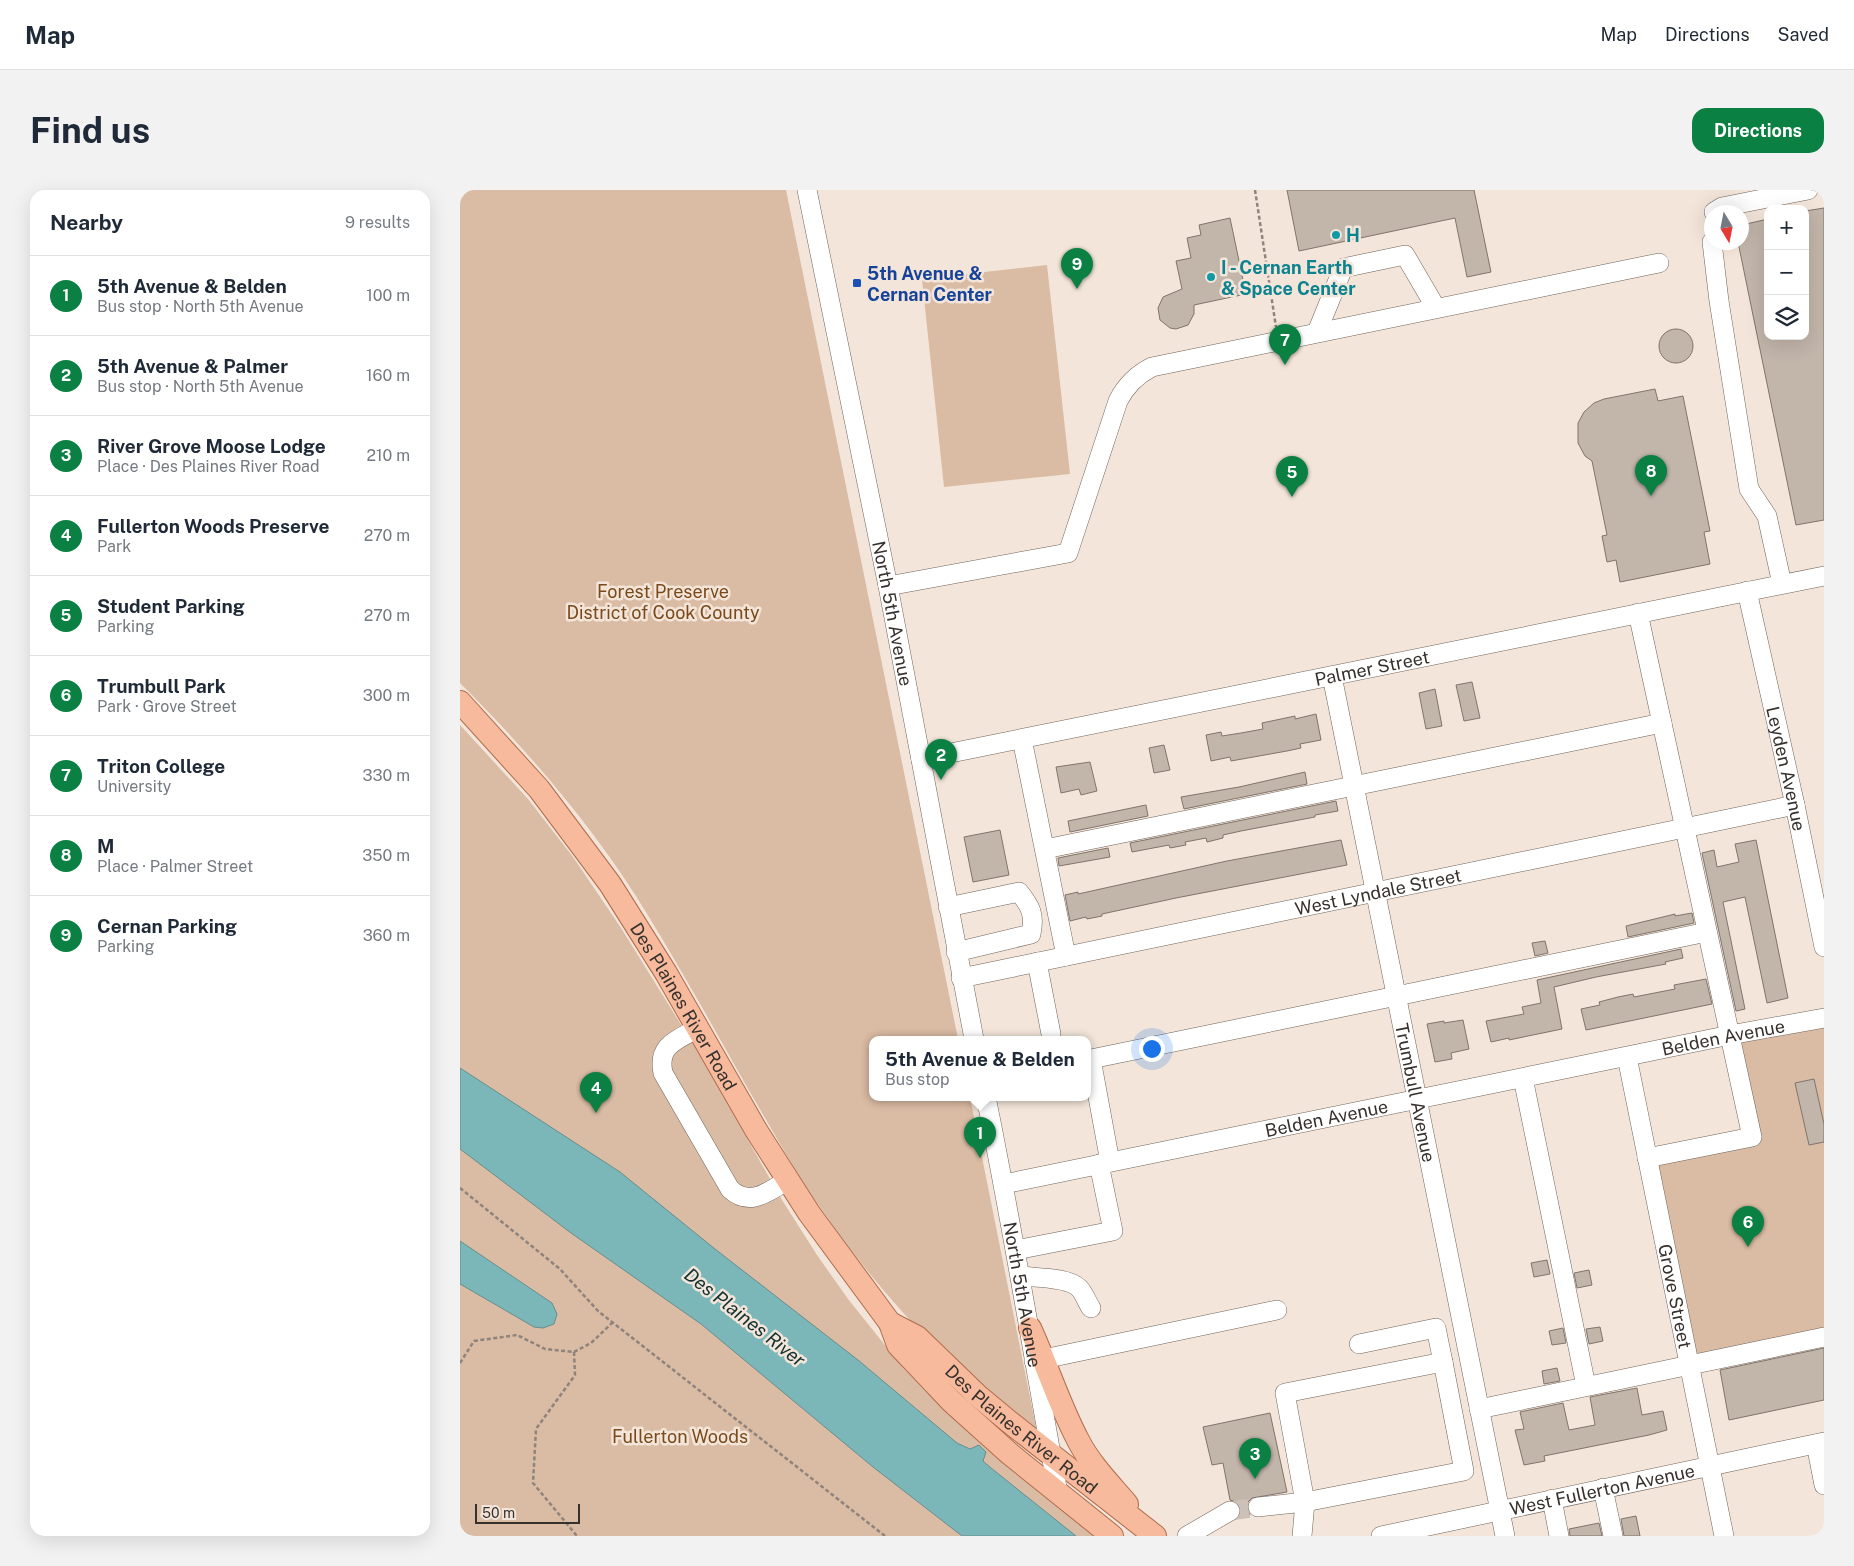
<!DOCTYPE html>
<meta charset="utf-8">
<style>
:root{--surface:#fff;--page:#f2f2f3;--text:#1f2937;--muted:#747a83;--line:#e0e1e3;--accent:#0b8043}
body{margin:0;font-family:"Public Sans",sans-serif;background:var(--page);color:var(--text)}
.controls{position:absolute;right:15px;top:15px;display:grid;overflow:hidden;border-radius:10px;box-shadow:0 5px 20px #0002}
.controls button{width:45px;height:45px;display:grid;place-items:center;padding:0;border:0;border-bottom:1px solid var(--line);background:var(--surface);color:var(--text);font:25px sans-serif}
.compass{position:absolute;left:1244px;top:15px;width:45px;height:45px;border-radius:50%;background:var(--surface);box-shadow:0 5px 20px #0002;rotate:170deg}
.scale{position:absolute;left:15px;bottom:12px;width:105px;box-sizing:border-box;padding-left:5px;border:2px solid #37312d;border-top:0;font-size:14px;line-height:18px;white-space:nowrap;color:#37312d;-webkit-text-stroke:4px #f3e5d9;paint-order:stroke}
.you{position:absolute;left:691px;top:858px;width:18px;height:18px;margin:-12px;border:4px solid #fff;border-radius:50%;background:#1a73e8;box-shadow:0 0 0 8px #1a73e833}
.badge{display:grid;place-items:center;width:32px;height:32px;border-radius:50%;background:var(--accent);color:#fff;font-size:16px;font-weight:700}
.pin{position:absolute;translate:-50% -41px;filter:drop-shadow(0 1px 2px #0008)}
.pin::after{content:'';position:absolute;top:26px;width:18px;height:15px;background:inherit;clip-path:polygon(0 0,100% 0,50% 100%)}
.popup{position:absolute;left:409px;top:846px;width:222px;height:65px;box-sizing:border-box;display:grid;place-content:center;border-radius:10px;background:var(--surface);filter:drop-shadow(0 1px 4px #0005);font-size:16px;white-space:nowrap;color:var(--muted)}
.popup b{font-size:19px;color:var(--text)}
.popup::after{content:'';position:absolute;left:50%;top:100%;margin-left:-10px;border:10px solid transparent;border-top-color:var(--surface)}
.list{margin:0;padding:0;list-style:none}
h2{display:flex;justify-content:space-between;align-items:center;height:65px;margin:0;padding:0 20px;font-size:21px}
h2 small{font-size:16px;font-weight:400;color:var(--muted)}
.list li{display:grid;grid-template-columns:32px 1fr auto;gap:15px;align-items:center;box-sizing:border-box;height:80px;padding:0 20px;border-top:1px solid var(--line)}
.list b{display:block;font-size:19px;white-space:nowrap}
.list p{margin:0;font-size:16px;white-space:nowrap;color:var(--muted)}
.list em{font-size:16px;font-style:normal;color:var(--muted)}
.icon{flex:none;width:28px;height:28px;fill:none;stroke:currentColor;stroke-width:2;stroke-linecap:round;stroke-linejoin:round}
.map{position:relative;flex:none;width:1364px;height:1346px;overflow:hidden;border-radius:15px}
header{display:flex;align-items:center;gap:30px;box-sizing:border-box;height:70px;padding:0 25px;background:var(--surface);border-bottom:1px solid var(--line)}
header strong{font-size:24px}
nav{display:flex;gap:28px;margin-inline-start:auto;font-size:18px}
.intro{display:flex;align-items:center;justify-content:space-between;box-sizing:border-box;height:120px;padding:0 30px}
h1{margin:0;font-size:35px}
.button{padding:12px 22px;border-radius:15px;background:var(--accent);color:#fff;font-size:18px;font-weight:700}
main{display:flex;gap:30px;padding:0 30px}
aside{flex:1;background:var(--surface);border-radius:15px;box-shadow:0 5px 20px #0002}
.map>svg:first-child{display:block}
.green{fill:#dabba3}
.water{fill:#7bb6b8;stroke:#678e8e}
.building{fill:#c2b5aa;stroke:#81746b}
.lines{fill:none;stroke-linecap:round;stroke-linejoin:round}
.minor-tunnel{stroke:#cdc1b7;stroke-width:19;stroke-dasharray:19 9;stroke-linecap:butt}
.minor-casing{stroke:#70635a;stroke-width:20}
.major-casing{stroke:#b06c4c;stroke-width:24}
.path{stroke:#8e847d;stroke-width:2.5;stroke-dasharray:4 2.5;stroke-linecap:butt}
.minor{stroke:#fff;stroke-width:19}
.major{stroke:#f7ba9d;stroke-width:22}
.culture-dot{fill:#0f9aa8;stroke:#f3e5d9;stroke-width:2}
.transit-dot{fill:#1a4fb4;stroke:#f3e5d9;stroke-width:2}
.labels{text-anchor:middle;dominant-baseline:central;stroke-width:5;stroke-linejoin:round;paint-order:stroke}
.culture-label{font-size:18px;font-weight:bold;fill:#0d838f;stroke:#f3e5d9;text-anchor:start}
.transit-label{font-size:18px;font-weight:bold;fill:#164399;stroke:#f3e5d9;text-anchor:start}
.park-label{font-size:18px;fill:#7b4a1b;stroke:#f3e5d9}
.street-label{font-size:18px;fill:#37312d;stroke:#f3e5d9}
.water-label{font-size:19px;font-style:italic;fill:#133132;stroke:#f3e5d9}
</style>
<header>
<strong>Map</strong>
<nav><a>Map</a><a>Directions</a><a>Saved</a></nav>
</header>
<div class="intro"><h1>Find us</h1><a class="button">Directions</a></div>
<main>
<aside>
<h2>Nearby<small>9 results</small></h2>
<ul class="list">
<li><span class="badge">1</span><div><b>5th Avenue &amp; Belden</b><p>Bus stop · North 5th Avenue</p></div><em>100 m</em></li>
<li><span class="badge">2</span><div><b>5th Avenue &amp; Palmer</b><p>Bus stop · North 5th Avenue</p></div><em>160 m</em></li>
<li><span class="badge">3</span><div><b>River Grove Moose Lodge</b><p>Place · Des Plaines River Road</p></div><em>210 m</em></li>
<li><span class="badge">4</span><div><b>Fullerton Woods Preserve</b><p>Park</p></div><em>270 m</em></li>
<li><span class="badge">5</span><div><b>Student Parking</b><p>Parking</p></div><em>270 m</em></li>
<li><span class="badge">6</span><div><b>Trumbull Park</b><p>Park · Grove Street</p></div><em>300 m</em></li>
<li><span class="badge">7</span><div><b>Triton College</b><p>University</p></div><em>330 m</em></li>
<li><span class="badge">8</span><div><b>M</b><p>Place · Palmer Street</p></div><em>350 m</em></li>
<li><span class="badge">9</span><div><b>Cernan Parking</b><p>Parking</p></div><em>360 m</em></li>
</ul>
</aside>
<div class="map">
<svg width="1364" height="1346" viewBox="0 0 1364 1346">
<rect width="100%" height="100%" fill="#f3e5d9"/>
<path class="green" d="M0,0h326l172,849h-86v58h98l67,335c-31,-27 -64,-52 -95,-80 -43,-40 -81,-87 -115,-135 -30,-41 -54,-86 -80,-130 -32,-57 -64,-114 -98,-170 -52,-86 -118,-163 -189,-234z
M587,75l23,209 -126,13 -22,-208z
M0,535l68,74 45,58 48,71 77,124 84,148 35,55 31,44 56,70 22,23 60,55 109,89h-635z
M1364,836v308l-129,26 -40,-200 100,-20 -19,-98z"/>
<path class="water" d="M0,878l160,104 95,77 143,111 99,83 13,6 9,-4 7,7 -3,9 8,7 85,68h-114l-89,-69 -172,-143 -130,-91 -111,-84z
M0,1051l92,62 5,11 -3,10 -11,4 -9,-1 -74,-43z"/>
<path class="building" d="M827,0h187l17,82 -24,5 -12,-59 -156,33z
M1364,18v312l-28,5 -58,-283h4v-17l26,-6v117h37v-125z
M770,28l16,76 -52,11v9l-6,11 -12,4 -6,-1 -10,-8 -2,-12 5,-11 19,-8 -6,-28 15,-3 -4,-20 14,-3 -2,-10z
M1199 156a17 17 0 1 1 34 0a17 17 0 1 1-34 0Z
M1195,199l3,12 25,-5 27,135 -6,1 6,32 -90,18 -4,-22 -9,2 -5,-26 5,-1 -15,-74 -7,-5 -7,-13v-20l6,-11 10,-9 10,-4z
M1012,492l8,36 -16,3 -8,-36z
M975,499l7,37 -16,3 -7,-36z
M856,524l5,26 -21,4 1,4 -14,3 -56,10 -1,-4 -19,4 -5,-26 15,-3 1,4 19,-3 22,-4 -1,-6 33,-7v3z
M704,555l6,25 -16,3 -5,-25z
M630,572l7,29 -16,4 -2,-6 -18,4 -5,-26z
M845,582l2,12 -123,25 -3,-12 58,-10z
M876,611l2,10 -23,4v2l-74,14 -18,4v3l-16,4 -1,-4 -21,4 1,3 -16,3 -1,-3 -37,7 -2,-9z
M686,615l2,11 -78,16 -2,-11z
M540,640l9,45 -36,7 -9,-45z
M881,650l6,25 -171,33 -74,16v2l-15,3 -1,-2 -16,4 -5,-26 13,-3v2l149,-33z
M1296,650l32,158 -21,5 -22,-106 -22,5 22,107 -9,2 -34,-158 12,-3 3,17 22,-5 -4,-18z
M648,658l2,9 -51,9 -1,-8z
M1232,723l2,10 -66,14 -2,-11 49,-12v2z
M1085,751l3,12 -13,3 -3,-13z
M1221,759l2,9 -18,4 1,2 -70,13 -42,10 8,42 -34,7 -19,4v-2l-18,4 -5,-21 38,-7 -2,-7 19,-4 -4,-23z
M1246,789l6,25 -126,26 -5,-21 19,-4 -1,-3 19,-5 15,-3 1,3 41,-8 -1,-4z
M1003,830l6,29 -18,4 1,6 -17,3 -8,-38 17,-3v2z
M1354,889l10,45v18l-15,3 -14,-62z
M1087,1070l3,14 -16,3 -3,-14z
M1129,1080l3,15 -15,3 -3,-15z
M1140,1137l3,14 -14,3 -3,-15z
M1103,1138l3,15 -14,2 -3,-14z
M1364,1158v52l-95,20 -9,-50z
M1097,1178l3,13 -16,3 -2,-13z
M1177,1198l5,27 21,-4 4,19 -18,5 -105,21 1,5 -21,4 -9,-35 9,-1 -4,-17 43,-9 6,27 26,-5 -5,-28z
M810,1223l17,79 -35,6 -4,4 -1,6 3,7 -11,2 2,-6 -1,-5 -4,-4 -6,-2 -7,-37 -11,2 -9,-38z
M1176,1326l4,20h-16l-3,-17z
M1139,1333l3,13h-32l-1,-7z"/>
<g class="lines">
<path class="minor-tunnel" d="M770,1321l28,-4"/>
<defs>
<g id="minor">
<path id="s1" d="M347,0l81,396 86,453"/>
<path d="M1254,22l8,-5 86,-17"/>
<path d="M1252,52l7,59 30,188 18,27 15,68"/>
<path d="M857,142l26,-64 62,-13 31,53"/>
<path d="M428,396l180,-33 50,-152c8,-16 18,-26 34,-34l507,-104"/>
<path id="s2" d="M1287,401l48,214 29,142"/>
<path d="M1178,423l114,524 -105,21"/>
<path id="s3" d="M872,486l173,860"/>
<path d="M562,549l44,217"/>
<path id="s4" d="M461,569l903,-183"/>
<path d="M585,659l617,-126"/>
<path d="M488,717l71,-15c12,15 16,23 12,42l-75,18"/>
<path d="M577,772l14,72"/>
<path id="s5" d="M501,788l834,-173"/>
<path d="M238,838c-21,12 -41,17 -35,45l67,116c20,19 39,2 58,-9"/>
<path id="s6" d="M1167,867l97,479"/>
<path d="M1063,888l63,308"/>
<path id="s7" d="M526,907c27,132 48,264 72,396"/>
<path d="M650,972l-19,-103 616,-127"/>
<path id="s8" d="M544,994l726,-149 94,-17"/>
<path d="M556,1060l97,-19 -14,-67"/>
<path d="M561,1086c14,2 47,1 58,12 5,5 8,14 12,20"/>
<path d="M899,1154l77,-16 7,34"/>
<path d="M574,1171l243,-51"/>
<path d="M1019,1219l345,-72"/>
<path d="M1356,1254l8,41"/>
<path d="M1143,1298l10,48"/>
<path d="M1092,1309l7,37"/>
<path d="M798,1317l47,-5 159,-31 -21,-109 -158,31 20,109 -3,34"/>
<path d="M727,1346l43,-25"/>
<path id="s9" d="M921,1346l443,-94"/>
</g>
<g id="major">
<path id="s10" d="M0,512l79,87 71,95 56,89 90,157 53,83 81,110 8,22 53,56 59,53 102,82"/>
<path id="s11" d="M430,1133l27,14 60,58 35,29 143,112"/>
<path d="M570,1138c17,37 29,76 48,112 12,24 32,44 49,64"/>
</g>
</defs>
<use href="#minor" class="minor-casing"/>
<use href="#major" class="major-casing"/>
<path class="path" d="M795,0l21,137
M0,998l100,81 38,42 287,225
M114,1162l1,23 -39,54 -3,54 44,53
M0,1173l14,-22 43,-6 28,14 29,3 17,-9 21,-20"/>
<use href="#minor" class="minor"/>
<use href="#major" class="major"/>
</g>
<g class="culture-dot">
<circle cx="876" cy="45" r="5"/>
<circle cx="751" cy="87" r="5"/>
</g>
<rect class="transit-dot" x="392" y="88" width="10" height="10" rx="2.5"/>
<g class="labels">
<g class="culture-label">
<text x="886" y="45">H</text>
<text x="761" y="77">I - Cernan Earth<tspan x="761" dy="21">&amp; Space Center</tspan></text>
</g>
<g class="transit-label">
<text x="407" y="83">5th Avenue &amp;<tspan x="407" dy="21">Cernan Center</tspan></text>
</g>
<g class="park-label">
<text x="203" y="401">Forest Preserve<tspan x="203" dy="21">District of Cook County</tspan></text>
<text x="220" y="1246">Fullerton Woods</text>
</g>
<g class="street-label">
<text stroke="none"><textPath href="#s1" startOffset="432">North 5th Avenue</textPath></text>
<text stroke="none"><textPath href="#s4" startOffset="460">Palmer Street</textPath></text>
<text stroke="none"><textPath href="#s2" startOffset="182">Leyden Avenue</textPath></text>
<text stroke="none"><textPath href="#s5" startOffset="426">West Lyndale Street</textPath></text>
<text stroke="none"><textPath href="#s10" startOffset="379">Des Plaines River Road</textPath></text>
<text stroke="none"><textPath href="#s8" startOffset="734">Belden Avenue</textPath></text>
<text stroke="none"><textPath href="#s3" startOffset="425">Trumbull Avenue</textPath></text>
<text stroke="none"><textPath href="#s8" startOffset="329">Belden Avenue</textPath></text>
<text stroke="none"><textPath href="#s7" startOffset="201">North 5th Avenue</textPath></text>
<text stroke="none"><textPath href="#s6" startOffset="244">Grove Street</textPath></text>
<text stroke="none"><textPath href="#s11" startOffset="170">Des Plaines River Road</textPath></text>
<text stroke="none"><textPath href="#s9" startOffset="226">West Fullerton Avenue</textPath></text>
</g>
<g class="water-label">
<text transform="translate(285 1127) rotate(38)">Des Plaines River</text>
</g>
</g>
</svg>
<div class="controls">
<button>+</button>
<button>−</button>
<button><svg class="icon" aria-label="layers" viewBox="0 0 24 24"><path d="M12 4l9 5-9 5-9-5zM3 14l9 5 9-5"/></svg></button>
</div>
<svg class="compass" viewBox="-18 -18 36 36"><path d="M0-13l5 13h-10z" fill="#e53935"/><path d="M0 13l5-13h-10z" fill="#747a83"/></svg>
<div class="scale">50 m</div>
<div class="you"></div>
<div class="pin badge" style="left:520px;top:968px">1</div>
<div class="popup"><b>5th Avenue &amp; Belden</b>Bus stop</div>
<div class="pin badge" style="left:481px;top:590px">2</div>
<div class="pin badge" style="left:795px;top:1289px">3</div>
<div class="pin badge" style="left:136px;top:923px">4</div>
<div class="pin badge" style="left:832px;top:307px">5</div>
<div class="pin badge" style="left:1288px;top:1057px">6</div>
<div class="pin badge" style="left:825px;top:175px">7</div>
<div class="pin badge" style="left:1191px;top:306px">8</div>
<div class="pin badge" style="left:617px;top:99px">9</div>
</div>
</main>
